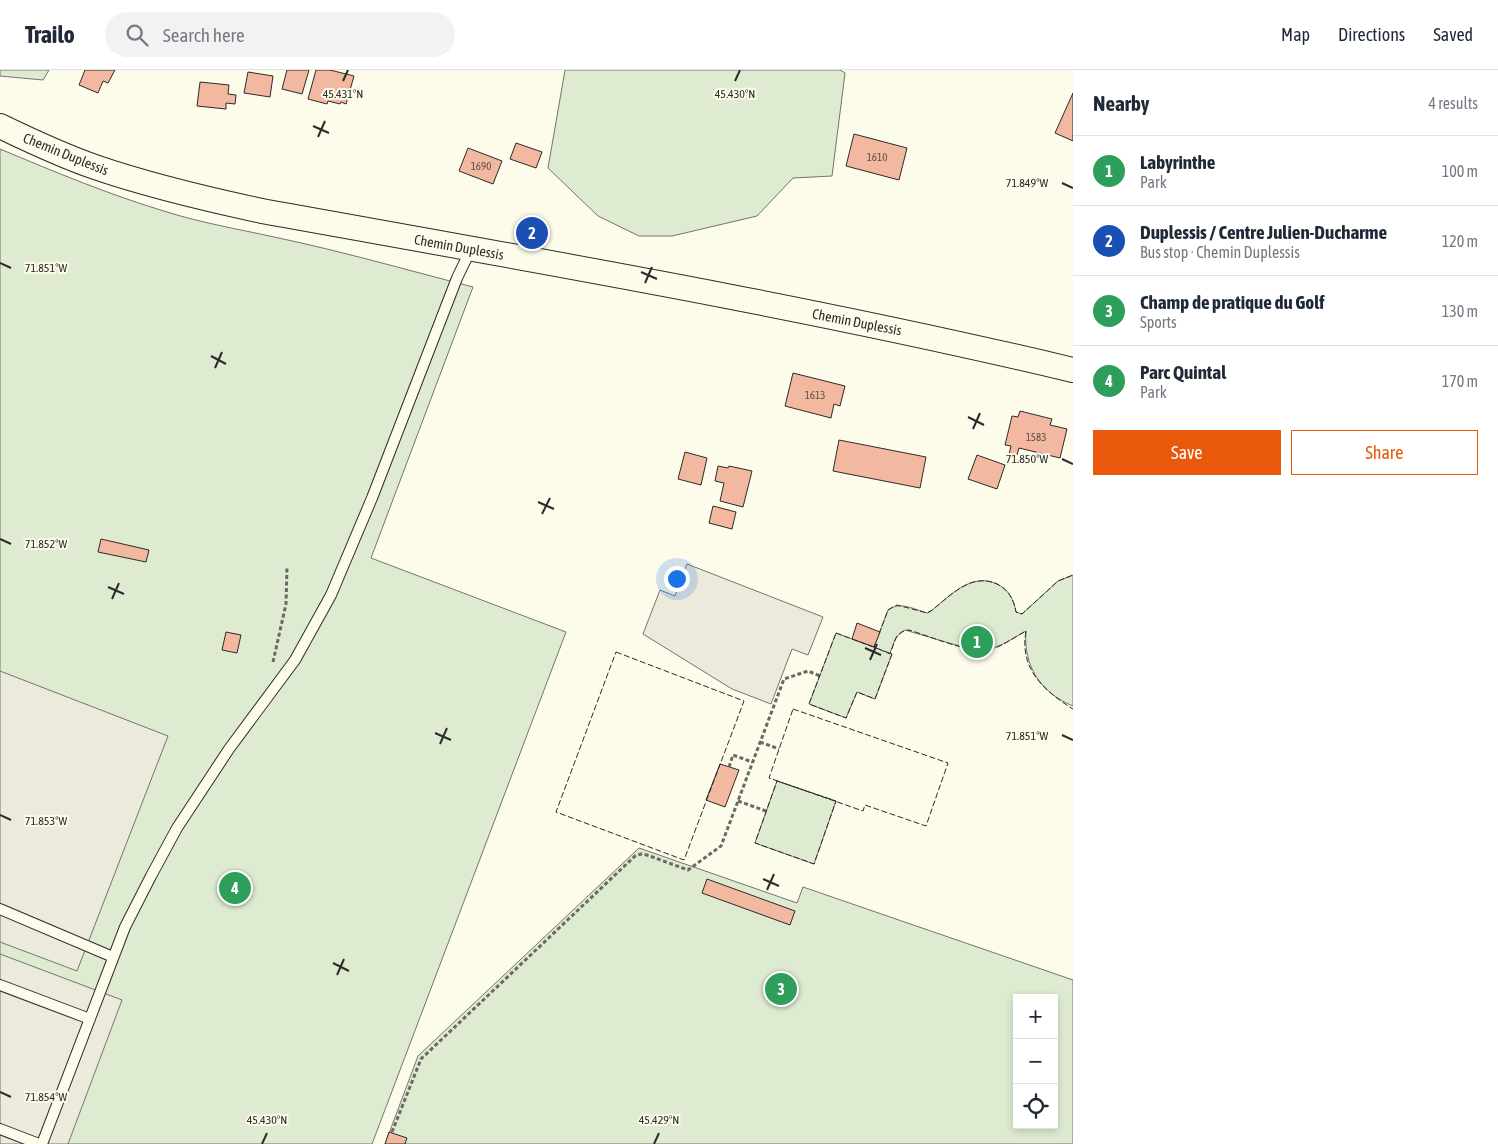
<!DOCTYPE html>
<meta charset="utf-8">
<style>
:root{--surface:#fff;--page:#f2f2f3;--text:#1f2937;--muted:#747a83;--line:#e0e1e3;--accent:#ea580c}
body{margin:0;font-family:"Asap Condensed",sans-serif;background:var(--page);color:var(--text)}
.controls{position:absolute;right:15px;bottom:15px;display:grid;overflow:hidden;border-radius:0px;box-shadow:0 2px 8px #0003}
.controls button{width:45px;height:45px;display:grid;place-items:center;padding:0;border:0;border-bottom:1px solid var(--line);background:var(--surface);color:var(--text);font:25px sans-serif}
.you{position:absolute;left:676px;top:508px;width:18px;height:18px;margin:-12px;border:4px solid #fff;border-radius:50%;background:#1a73e8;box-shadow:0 0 0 8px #1a73e833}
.badge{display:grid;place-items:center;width:32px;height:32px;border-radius:50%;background:var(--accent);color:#fff;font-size:16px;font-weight:700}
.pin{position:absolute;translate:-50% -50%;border:2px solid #fff;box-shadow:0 1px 5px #0006}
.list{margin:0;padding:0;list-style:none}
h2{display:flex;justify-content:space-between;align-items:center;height:65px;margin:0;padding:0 20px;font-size:21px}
h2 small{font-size:16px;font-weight:400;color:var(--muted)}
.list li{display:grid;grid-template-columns:32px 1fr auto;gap:15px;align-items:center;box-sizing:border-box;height:70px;padding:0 20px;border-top:1px solid var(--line)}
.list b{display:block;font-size:19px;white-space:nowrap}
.list p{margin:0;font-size:16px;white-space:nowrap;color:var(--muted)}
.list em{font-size:16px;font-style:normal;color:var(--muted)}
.actions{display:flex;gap:10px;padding:15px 20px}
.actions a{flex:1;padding:11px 0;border:1px solid var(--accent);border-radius:0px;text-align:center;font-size:18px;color:var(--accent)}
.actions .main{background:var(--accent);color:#fff}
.icon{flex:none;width:28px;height:28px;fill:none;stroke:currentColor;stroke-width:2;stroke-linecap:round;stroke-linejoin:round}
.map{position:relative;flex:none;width:1073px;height:1074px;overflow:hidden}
header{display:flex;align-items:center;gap:30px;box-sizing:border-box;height:70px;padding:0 25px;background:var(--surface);border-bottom:1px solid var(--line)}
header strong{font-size:24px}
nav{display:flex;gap:28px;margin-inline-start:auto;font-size:18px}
.search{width:350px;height:45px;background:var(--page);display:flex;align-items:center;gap:12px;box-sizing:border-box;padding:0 18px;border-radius:28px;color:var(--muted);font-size:19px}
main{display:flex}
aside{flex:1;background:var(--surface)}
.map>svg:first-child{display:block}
.green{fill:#deebd1;stroke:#74746e;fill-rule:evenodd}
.parking{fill:#eceadb;stroke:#74746e}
.building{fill:#f2b8a0;stroke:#2b2b2b}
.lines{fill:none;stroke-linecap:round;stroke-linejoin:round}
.service-casing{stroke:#2b2b2b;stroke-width:12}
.tertiary-casing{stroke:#2b2b2b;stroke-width:26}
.path{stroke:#6a6964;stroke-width:3;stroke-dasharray:4 2.5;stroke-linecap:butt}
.service{stroke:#fdfbea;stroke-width:10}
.tertiary{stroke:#fdfbea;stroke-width:24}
.fence{stroke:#2b2b2b;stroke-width:1;stroke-dasharray:6 2.5;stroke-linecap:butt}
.ticks{fill:none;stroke:#2b2b2b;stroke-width:2}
.labels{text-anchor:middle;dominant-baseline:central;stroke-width:4;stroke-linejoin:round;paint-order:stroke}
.number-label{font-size:11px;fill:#5d4e48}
.street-label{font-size:14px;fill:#2b2b2b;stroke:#fdfbea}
.ticks-label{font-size:12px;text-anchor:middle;fill:#2b2b2b;stroke:#fdfbea;stroke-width:4;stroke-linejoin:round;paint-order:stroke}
</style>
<header>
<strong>Trailo</strong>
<div class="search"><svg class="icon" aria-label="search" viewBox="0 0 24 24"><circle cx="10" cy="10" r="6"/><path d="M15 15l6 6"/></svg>Search here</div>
<nav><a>Map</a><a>Directions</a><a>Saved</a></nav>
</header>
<main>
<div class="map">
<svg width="1073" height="1074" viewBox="0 0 1073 1074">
<rect width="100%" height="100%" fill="#fdfbea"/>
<path class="green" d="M0,0h49l-6,10 -43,-4z
M565,0h275l5,3 -13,103 -39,2 -36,38 -85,20h-33l-41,-20 -50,-48z
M0,79c55,23 110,46 167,63 35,11 71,17 107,25 67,14 133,33 199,50l-102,271 195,74 -194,512h-372z
M1073,505v131c-32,-13 -50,-40 -47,-75 -18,10 -32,21 -53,19l-68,-20 -9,7 -6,16 2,1 -17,45 -18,-7 -11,26 -37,-14 27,-71 38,14 14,-37c11,-9 26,-1 39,3l4,-2c19,-15 40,-39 66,-27 12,6 17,16 19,28l6,2 36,-33z
M777,711l59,20 -22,63 -59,-21z
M639,778l158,55 6,-16 270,93v164h-688l33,-88zM1017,928h37v127h-37z"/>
<path class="parking" d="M687,494l136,53 -15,38 -16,-6 -21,55 -39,-15 -89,-55 17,-44 15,6z
M0,601l168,65 -91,235 -77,-29z
M0,884l122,46 -54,144h-68z"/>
<path class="building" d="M85,0h30l-7,13 -5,-2 -5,12 -19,-8z
M287,0h22l-7,24 -20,-5z
M316,0h14l24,6 -8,28 -5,-2 -1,2 -12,-3 -1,3 -19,-5z
M248,2l25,4 -3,21 -26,-4z
M200,12l29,3 -1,9 8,1 -1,9 -9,-1v6l-29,-3z
M1073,23v48l-18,-8z
M854,64l53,14 -8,32 -53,-14z
M516,73l26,9 -6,16 -26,-9z
M468,78l34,13 -9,23 -34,-13z
M793,303l52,13 -5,20 -6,-2 -3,14 -46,-12z
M1020,341l32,8 -2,6 17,4 -7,29 -41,-10 -2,7 -8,-1 2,-8 -6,-1 7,-29 6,1z
M839,370l87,17 -6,31 -87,-17z
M685,382l22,6 -6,27 -23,-6z
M977,385l28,10 -8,24 -29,-10z
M718,396l10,2 1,-2 23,5 -9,36 -23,-6 4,-18 -9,-2z
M713,436l23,6 -4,17 -23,-6z
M101,469l48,11 -3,12 -48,-10z
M857,553l23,9 -6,15 -22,-8z
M226,562l15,3 -4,18 -15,-3z
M720,694l19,6 -14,37 -19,-7z
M707,809l88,32 -5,14 -88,-32z
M389,1062l18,6 -2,6h-20z"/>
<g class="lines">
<defs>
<path id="service" d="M0,839l113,48
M0,915l90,34
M0,1059l39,15
M42,1074l83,-217 26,-51 26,-48 52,-79 66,-89 36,-65 41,-97 85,-220 14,-29"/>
<path id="tertiary" d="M0,56c31,15 63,30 95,41 55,19 111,32 167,44 271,49 543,95 811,159"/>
</defs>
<use href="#service" class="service-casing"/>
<use href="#tertiary" class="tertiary-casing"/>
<path class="path" d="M273,592l13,-58 1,-37
M760,672l19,7
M729,697l4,-12 19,7
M738,731l28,10
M392,1062l29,-73 214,-203 6,-2 6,1 41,15 33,-24 63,-167 24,-8 12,5"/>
<use href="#service" class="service"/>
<use href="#tertiary" class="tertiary"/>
<path class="fence" d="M836,563l56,21 -17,45 -18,-7 -11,26 -37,-14z
M879,564l9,-24 9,-5 30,8 4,-2c19,-15 40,-39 66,-27 12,6 17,16 19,28l6,2 36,-33 15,-6
M875,574l-1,3 16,7c4,-10 6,-24 19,-24 21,6 67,27 86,18 11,-4 21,-12 31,-17 -7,38 18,60 47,78
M616,582l128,49 -60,159 -128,-48z
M793,639l155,54 -22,63 -61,-21 -2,6 -94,-33z
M777,711l59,20 -22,63 -59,-21z"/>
</g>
<path class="ticks" d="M343,11l5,-11M735,11l5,-11M313,56l16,7M318,67l7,-16M1062,113l11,5M0,193l11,5M641,202l16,7M645,213l7,-16M211,286l15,8M215,298l7,-16M968,347l16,8M973,359l7,-16M1062,389l11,5M538,432l16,7M542,444l8,-16M0,469l11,5M108,517l16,7M112,529l7,-16M865,578l16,7M870,590l7,-16M435,663l16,7M1062,665l11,5M440,674l7,-16M0,745l11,5M763,809l16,7M767,820l7,-16M333,893l16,8M337,905l7,-16M0,1022l11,5M262,1074l5,-11M654,1074l5,-11"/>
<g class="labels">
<g class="number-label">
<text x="877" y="87">1610</text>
<text x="481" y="96">1690</text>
<text x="815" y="325">1613</text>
<text x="1036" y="367">1583</text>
</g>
<g class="street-label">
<text transform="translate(66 84) rotate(22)">Chemin Duplessis</text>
<text transform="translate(459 177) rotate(10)">Chemin Duplessis</text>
<text transform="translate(857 252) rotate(11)">Chemin Duplessis</text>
</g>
</g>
<g class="ticks-label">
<text x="343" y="28">45.431°N</text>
<text x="735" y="28">45.430°N</text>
<text x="1027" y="117">71.849°W</text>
<text x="46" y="202">71.851°W</text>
<text x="1027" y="393">71.850°W</text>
<text x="46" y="478">71.852°W</text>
<text x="1027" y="670">71.851°W</text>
<text x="46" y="755">71.853°W</text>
<text x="46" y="1031">71.854°W</text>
<text x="267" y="1054">45.430°N</text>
<text x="659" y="1054">45.429°N</text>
</g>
</svg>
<div class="controls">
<button>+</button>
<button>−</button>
<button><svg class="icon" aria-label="locate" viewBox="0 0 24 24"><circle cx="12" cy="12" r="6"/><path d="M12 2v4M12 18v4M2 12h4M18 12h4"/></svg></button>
</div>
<div class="you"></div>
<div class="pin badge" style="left:977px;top:572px;background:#2e9e5b">1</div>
<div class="pin badge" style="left:532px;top:163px;background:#1a4fb4">2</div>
<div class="pin badge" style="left:781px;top:919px;background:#2e9e5b">3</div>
<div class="pin badge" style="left:235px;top:818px;background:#2e9e5b">4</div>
</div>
<aside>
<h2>Nearby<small>4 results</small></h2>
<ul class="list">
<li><span class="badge" style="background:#2e9e5b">1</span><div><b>Labyrinthe</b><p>Park</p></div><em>100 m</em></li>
<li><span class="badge" style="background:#1a4fb4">2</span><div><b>Duplessis / Centre Julien-Ducharme</b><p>Bus stop · Chemin Duplessis</p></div><em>120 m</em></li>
<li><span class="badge" style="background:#2e9e5b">3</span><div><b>Champ de pratique du Golf</b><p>Sports</p></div><em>130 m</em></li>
<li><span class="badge" style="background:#2e9e5b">4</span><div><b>Parc Quintal</b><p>Park</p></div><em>170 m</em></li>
</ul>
<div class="actions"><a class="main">Save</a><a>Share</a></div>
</aside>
</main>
